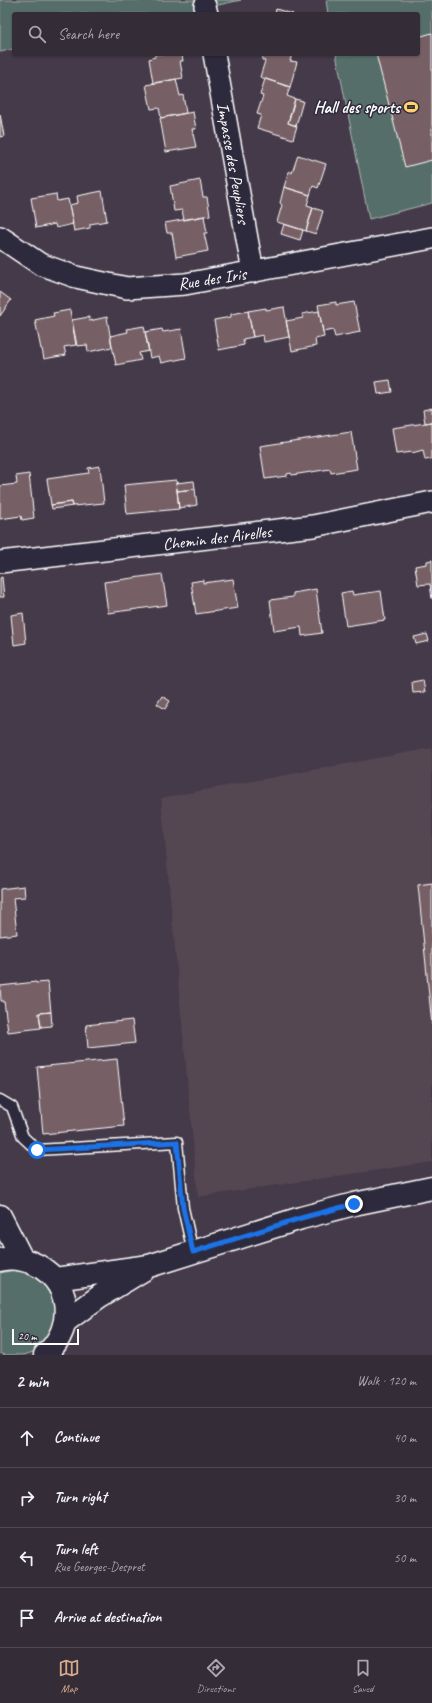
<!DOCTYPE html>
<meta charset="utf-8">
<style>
:root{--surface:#342c37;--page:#3f3842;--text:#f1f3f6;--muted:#a9a7ad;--line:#4e4852;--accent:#d6ab8b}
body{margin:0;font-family:Caveat,sans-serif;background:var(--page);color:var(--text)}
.scale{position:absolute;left:12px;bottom:10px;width:67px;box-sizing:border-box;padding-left:4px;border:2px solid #fff;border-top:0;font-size:11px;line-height:14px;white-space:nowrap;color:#fff;-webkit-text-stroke:3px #2f2a3d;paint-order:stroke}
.stop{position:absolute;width:12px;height:12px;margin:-9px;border:3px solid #1a73e8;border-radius:50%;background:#fff}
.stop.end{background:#1a73e8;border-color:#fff;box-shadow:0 1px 4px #0008}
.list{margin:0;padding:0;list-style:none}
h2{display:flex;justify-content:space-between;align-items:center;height:52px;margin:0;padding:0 16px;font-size:17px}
h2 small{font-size:13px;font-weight:400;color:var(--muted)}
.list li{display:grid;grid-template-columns:26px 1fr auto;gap:12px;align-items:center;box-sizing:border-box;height:60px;padding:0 16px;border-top:1px solid var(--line)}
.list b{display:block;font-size:15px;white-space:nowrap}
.list p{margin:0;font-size:13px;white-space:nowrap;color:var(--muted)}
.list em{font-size:13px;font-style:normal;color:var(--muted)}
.icon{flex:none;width:22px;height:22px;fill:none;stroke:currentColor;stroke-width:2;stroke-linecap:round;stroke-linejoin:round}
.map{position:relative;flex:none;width:432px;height:1355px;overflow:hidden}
.search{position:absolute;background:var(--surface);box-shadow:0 1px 3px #0004;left:12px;right:12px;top:12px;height:44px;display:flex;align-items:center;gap:10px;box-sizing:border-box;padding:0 14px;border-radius:4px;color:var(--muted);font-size:15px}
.sheet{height:292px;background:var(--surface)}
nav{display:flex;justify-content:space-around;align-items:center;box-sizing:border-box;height:56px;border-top:1px solid var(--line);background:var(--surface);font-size:11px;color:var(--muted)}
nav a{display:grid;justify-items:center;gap:2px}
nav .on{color:var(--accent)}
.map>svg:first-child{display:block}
.built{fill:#544651}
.green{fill:#576e69;stroke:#abb6b4}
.building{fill:#776165;stroke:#fff}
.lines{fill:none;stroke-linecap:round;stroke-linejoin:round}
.service-casing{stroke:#fff;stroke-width:13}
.minor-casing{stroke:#fff;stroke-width:24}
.tertiary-casing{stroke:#fff;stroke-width:25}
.service{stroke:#2f2a3d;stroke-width:10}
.minor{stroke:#2f2a3d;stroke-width:21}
.tertiary{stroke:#2f2a3d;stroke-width:22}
.route{stroke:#1a73e8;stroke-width:5}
.labels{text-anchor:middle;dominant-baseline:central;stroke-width:3;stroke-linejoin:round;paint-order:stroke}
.poi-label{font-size:17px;font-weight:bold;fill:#fff;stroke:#2f2a3d;text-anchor:end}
.street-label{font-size:17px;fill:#fff;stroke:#2f2a3d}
</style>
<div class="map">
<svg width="432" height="1355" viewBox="0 0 432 1355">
<rect width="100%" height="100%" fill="#453a49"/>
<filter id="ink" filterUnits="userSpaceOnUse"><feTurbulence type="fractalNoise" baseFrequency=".025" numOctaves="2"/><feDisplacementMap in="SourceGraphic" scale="8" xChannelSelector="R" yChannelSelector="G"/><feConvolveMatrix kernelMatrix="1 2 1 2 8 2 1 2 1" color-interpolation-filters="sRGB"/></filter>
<g filter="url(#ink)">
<path class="built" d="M432,748v414l-234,35 -37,-399z"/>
<path class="green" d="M0,0h241l-64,14h-163v35l-14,3z
M326,0h106v203l-63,16 -33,-165h82v-40h-90z
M15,1270l14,2 12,6 16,23 -2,28 -19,22 -12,4h-19l-5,-2v-80z"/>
<path class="building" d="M276,9l17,5h-18z
M432,33v127l-27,7 -29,-113h42v-17z
M155,54h27l1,7h-3l3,17 -30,5 -4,-24 6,-2z
M264,54h28l-2,7 7,1 -7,25 -30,-10 5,-16 -3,-1z
M176,79l4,17 3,-1 3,18 -25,5 -2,-10 -8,1 -5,-24z
M265,79l25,8 -3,9 8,3 -7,24 9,3 -4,13 -36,-11 4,-13 -4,-1 6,-18 -3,-1z
M295,99l8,2 -7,25 -8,-3z
M193,112l3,17h-4l4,18 -30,5 -6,-34z
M0,114l4,22 -4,1z
M298,155l28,9 -8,24 -5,-2 -3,9 -26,-8 5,-16 3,2z
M200,180l3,17h4l3,18 -26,5 -2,-10 -8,1 -4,-25z
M284,187l26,8 -3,10 6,2 -7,24 -29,-9 5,-17 -2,-2z
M102,191l5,30 -17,3v4l-16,3 -5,-26 9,-2 -1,-7z
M56,194l1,7 11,-2 5,25 -17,4 -1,-4 -19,4 -5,-30z
M313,208l10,3 -7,23 -10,-3z
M204,216l3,17h-3l4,18 -32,6 -4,-24h-5l-2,-10z
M284,224l19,6 -3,10 -19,-6z
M0,292l11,8 -11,16z
M336,302v3l18,-3 6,30 -25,5 -2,-7 -10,2 -5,-27z
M284,307l5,30 -25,5 -1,-7 -10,2 -5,-26 18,-3v2z
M70,310l6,35 -12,2 2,8 -22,4 -2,-10h-1l-6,-29 19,-4 -1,-3z
M248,311l5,26 -10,2 1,6 -25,5 -5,-30 17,-3v-3z
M319,311l5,26 -9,2 1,7 -24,5 -6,-30 17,-3 -1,-4z
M89,317v4l18,-4 5,30 -24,5 -1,-7 -10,1 -5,-26z
M144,326l5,25 -10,2 2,7 -25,5 -6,-29 18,-4 -1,-3z
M162,329l1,3 18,-3 5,29 -25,5 -2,-7 -9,2 -5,-26z
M390,380l2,12 -14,2 -2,-12z
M432,408v14l-7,1 -2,-13z
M432,422v37l-7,1 -2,-10 -11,3v-1l-16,2 -4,-26z
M351,432l6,37 -26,4 -1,-4 -38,6 -1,-2 -4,1v2l-22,3 -5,-33z
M100,466l4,37 -31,3 -1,-4 -21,3 -4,-26 42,-6 -1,-5z
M29,474l5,44 -12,2 -1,-4 -21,3v-33l17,-2 -1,-8z
M176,480l3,29 -52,5 -3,-29z
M194,481l1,8 -18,2 -1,-8z
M195,489l2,16 -18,3 -2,-17z
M72,502l1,4 -21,3 -1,-4z
M432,560v39l-2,-15 -12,1 -3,-19 12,-2v-3z
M162,574l5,31 -59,8 -4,-31z
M2,577l2,20h-4v-19z
M233,579l5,29 -42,6 -5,-32 12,-2v3z
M316,589l6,44 -20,3 -1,-9 -27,4 -4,-31 23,-3v-4z
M352,591l1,4 28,-4 4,29 -39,6 -5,-33z
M23,613l3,30 -12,2 -3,-30z
M427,634l2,7 -13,3 -2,-7z
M423,680l2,12 -12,1 -1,-11z
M162,696l8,5 -5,8 -8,-5z
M432,883v142l-14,-140z
M24,886l1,11 -12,1 4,36 -17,2v-47z
M36,982v1l12,-1 3,30 -12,1 2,15 -33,4 -4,-31h-3l-1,-15z
M51,1012l1,14 -11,1 -2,-14z
M132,1020l3,23 -47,5 -2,-23z
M117,1059l7,67 -81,8 -6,-67z"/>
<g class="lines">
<defs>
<path id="service" d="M0,1100l12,7 11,30 14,13 140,-8 6,66 10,44"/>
<path id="minor" d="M205,6l2,8
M214,54l39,218
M0,237l40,27 36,13 51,11 58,-4 247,-46
M0,562l313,-36 119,-24"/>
<path id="tertiary" d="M0,1216l22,43
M0,1260c10,-3 21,-1 30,2 42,16 47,65 15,93
M55,1279l94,-13 152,-48 53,-14 78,-16
M66,1321l34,-25 43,-26"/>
</defs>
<use href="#service" class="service-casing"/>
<use href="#minor" class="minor-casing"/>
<use href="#tertiary" class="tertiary-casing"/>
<use href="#service" class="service"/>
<use href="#minor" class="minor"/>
<use href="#tertiary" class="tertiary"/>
</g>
</g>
<g class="lines" filter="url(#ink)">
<path class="route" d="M37,1150l140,-8 6,66 10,44 108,-34 53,-14"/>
</g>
<defs>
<symbol id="stadium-bare" viewBox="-9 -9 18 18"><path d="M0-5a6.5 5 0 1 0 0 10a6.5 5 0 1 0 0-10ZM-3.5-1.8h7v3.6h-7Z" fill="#ffd166" stroke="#2f2a3d" stroke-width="2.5" paint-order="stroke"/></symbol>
</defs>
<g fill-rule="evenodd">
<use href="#stadium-bare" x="401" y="97" width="20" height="20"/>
</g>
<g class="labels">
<g class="poi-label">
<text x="400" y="107">Hall des sports</text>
</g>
<g class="street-label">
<text transform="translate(233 163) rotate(80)">Impasse des Peupliers</text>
<text transform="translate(212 279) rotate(-9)">Rue des Iris</text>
<text transform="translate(217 538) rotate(-7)">Chemin des Airelles</text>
</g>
</g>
</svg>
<div class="scale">20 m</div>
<div class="stop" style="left:37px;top:1150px"></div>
<div class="stop end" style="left:354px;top:1204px"></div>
<div class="search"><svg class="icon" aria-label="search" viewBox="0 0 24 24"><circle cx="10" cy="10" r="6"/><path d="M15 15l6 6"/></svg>Search here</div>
</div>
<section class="sheet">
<h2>2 min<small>Walk · 120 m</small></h2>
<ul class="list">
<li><svg class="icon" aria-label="ahead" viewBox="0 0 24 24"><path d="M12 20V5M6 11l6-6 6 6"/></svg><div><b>Continue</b></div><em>40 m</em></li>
<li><svg class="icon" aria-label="right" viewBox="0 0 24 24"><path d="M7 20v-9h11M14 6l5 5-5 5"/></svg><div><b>Turn right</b></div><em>30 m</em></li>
<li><svg class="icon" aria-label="left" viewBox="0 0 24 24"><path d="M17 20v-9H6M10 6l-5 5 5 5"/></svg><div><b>Turn left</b><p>Rue Georges-Despret</p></div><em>50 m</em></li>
<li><svg class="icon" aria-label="arrive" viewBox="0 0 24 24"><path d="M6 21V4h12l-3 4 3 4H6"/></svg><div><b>Arrive at destination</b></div></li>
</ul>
</section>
<nav>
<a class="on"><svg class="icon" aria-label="map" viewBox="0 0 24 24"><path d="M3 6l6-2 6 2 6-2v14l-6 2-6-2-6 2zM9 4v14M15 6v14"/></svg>Map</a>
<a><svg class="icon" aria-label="directions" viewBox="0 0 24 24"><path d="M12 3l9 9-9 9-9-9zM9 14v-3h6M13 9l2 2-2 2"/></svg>Directions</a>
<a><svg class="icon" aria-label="saved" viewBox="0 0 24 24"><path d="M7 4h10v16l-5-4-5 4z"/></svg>Saved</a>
</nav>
